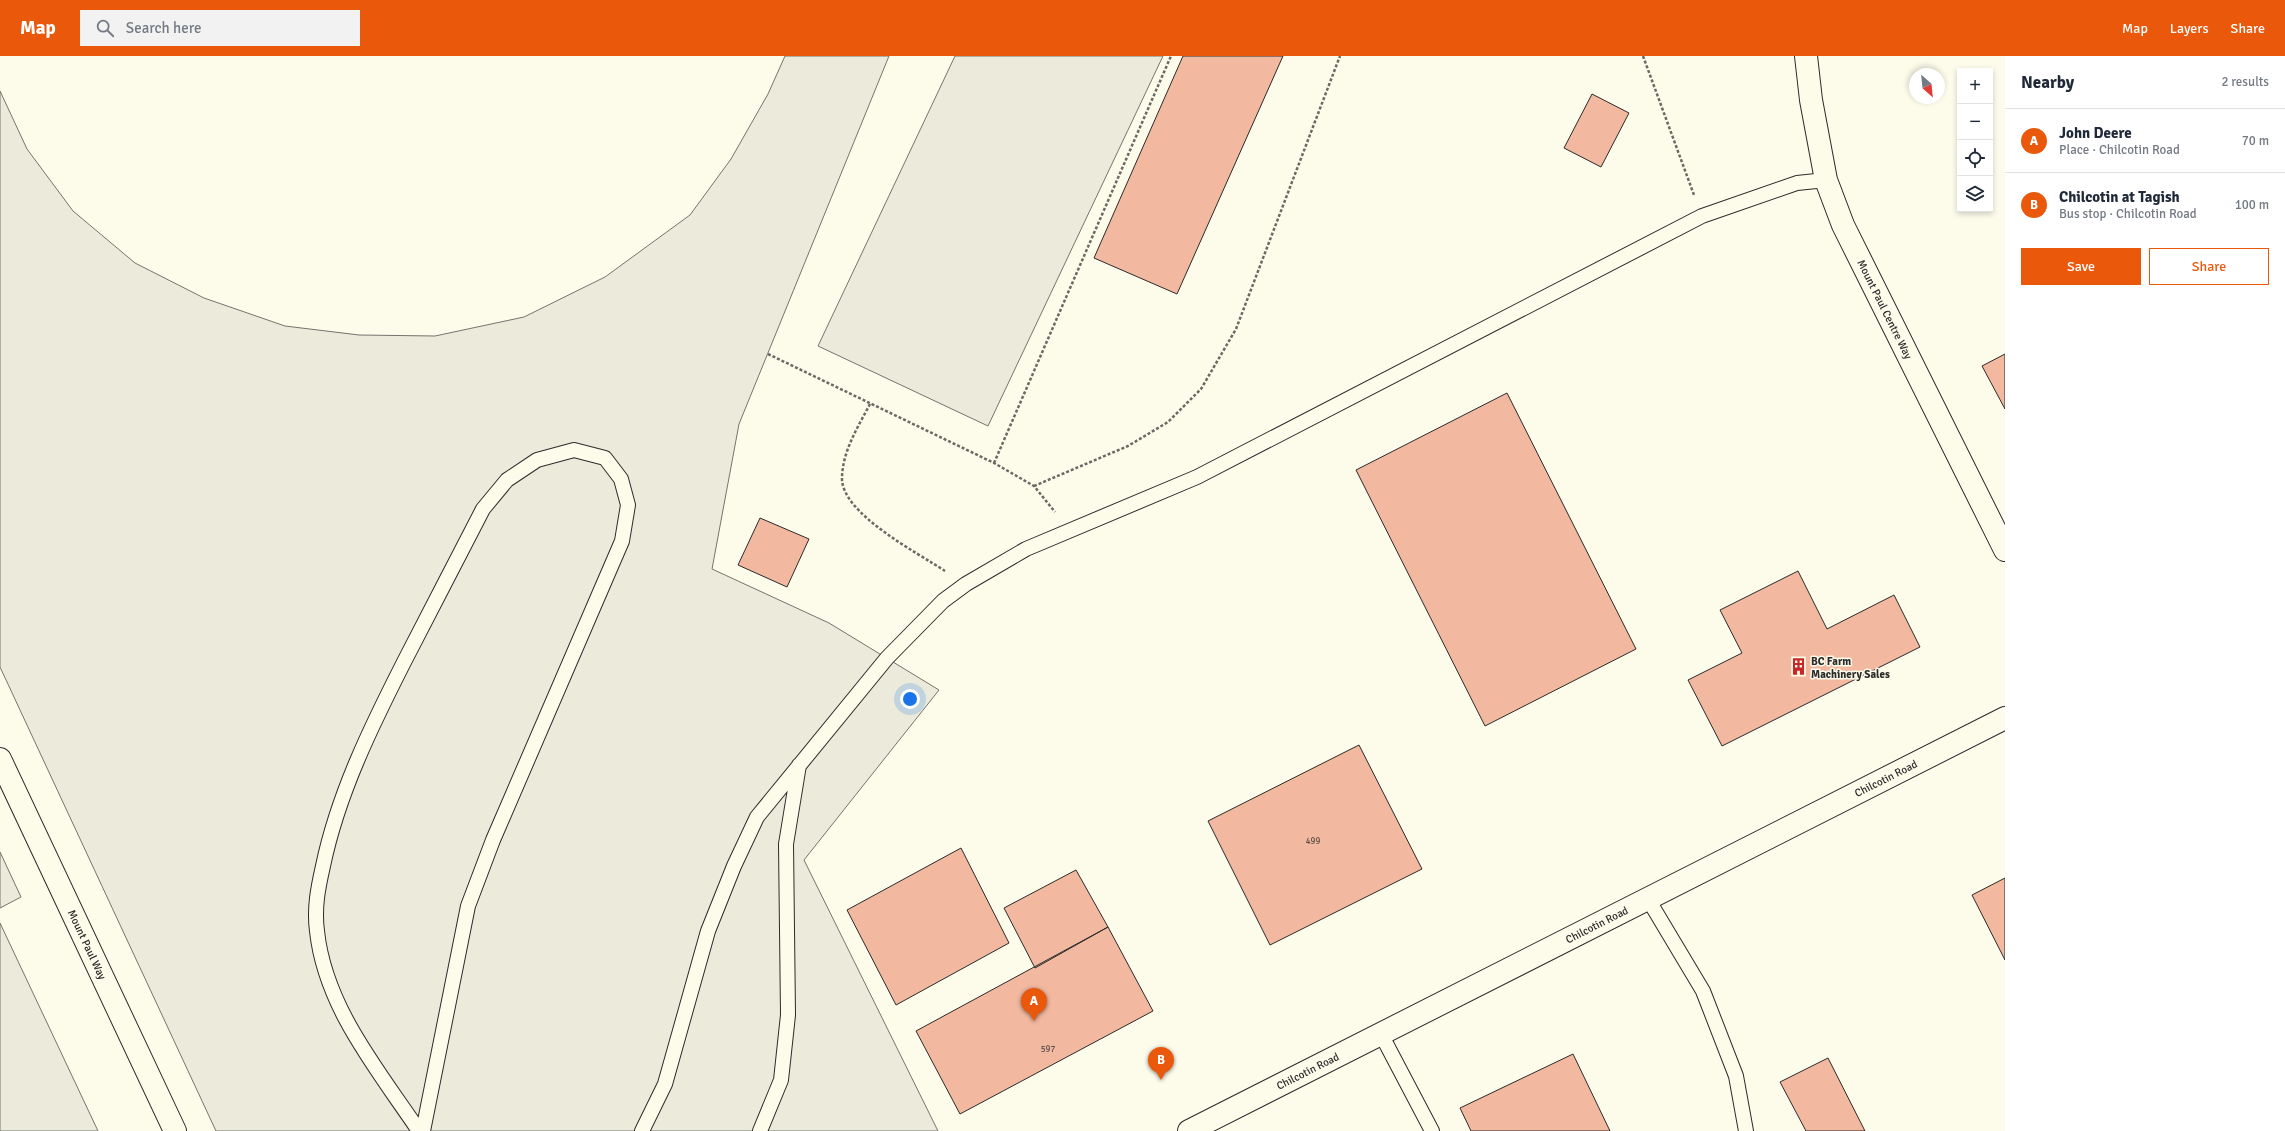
<!DOCTYPE html>
<meta charset="utf-8">
<style>
:root{--surface:#fff;--page:#f2f2f3;--text:#1f2937;--muted:#747a83;--line:#e0e1e3;--accent:#ea580c}
body{margin:0;font-family:Signika,sans-serif;background:var(--page);color:var(--text)}
.controls{position:absolute;right:12px;top:12px;display:grid;overflow:hidden;border-radius:0px;box-shadow:0 2px 6px #0003}
.controls button{width:36px;height:36px;display:grid;place-items:center;padding:0;border:0;border-bottom:1px solid var(--line);background:var(--surface);color:var(--text);font:20px sans-serif}
.compass{position:absolute;left:1909px;top:12px;width:36px;height:36px;border-radius:50%;background:var(--surface);box-shadow:0 2px 6px #0003;rotate:153deg}
.you{position:absolute;left:910px;top:643px;width:14px;height:14px;margin:-10px;border:3px solid #fff;border-radius:50%;background:#1a73e8;box-shadow:0 0 0 6px #1a73e833}
.badge{display:grid;place-items:center;width:26px;height:26px;border-radius:50%;background:var(--accent);color:#fff;font-size:13px;font-weight:700}
.pin{position:absolute;translate:-50% -33px;filter:drop-shadow(0 1px 2px #0008)}
.pin::after{content:'';position:absolute;top:21px;width:14px;height:12px;background:inherit;clip-path:polygon(0 0,100% 0,50% 100%)}
.list{margin:0;padding:0;list-style:none}
h2{display:flex;justify-content:space-between;align-items:center;height:52px;margin:0;padding:0 16px;font-size:17px}
h2 small{font-size:13px;font-weight:400;color:var(--muted)}
.list li{display:grid;grid-template-columns:26px 1fr auto;gap:12px;align-items:center;box-sizing:border-box;height:64px;padding:0 16px;border-top:1px solid var(--line)}
.list b{display:block;font-size:15px;white-space:nowrap}
.list p{margin:0;font-size:13px;white-space:nowrap;color:var(--muted)}
.list em{font-size:13px;font-style:normal;color:var(--muted)}
.actions{display:flex;gap:8px;padding:12px 16px}
.actions a{flex:1;padding:9px 0;border:1px solid var(--accent);border-radius:0px;text-align:center;font-size:14px;color:var(--accent)}
.actions .main{background:var(--accent);color:#fff}
.icon{flex:none;width:22px;height:22px;fill:none;stroke:currentColor;stroke-width:2;stroke-linecap:round;stroke-linejoin:round}
.map{position:relative;flex:none;width:2005px;height:1075px;overflow:hidden}
header{display:flex;align-items:center;gap:24px;box-sizing:border-box;height:56px;padding:0 20px;background:var(--accent);color:#fff}
header strong{font-size:19px}
nav{display:flex;gap:22px;margin-inline-start:auto;font-size:14px}
.search{width:280px;height:36px;background:var(--page);display:flex;align-items:center;gap:10px;box-sizing:border-box;padding:0 14px;border-radius:0px;color:var(--muted);font-size:15px}
main{display:flex}
aside{flex:1;background:var(--surface)}
.map>svg:first-child{display:block}
.green{fill:#ecebdb;stroke:#74746e}
.parking{fill:#eceadb;stroke:#74746e}
.building{fill:#f2b8a0;stroke:#2b2b2b}
.lines{fill:none;stroke-linecap:round;stroke-linejoin:round}
.lane-casing{stroke:#2b2b2b;stroke-width:16}
.street-casing{stroke:#2b2b2b;stroke-width:24}
.secondary-casing{stroke:#2b2b2b;stroke-width:24}
.path{stroke:#6a6964;stroke-width:2.5;stroke-dasharray:3 2;stroke-linecap:butt}
.lane{stroke:#fdfbea;stroke-width:14}
.street{stroke:#fdfbea;stroke-width:22}
.secondary{stroke:#fdfbea;stroke-width:22}
.labels{text-anchor:middle;dominant-baseline:central;stroke-width:3;stroke-linejoin:round;paint-order:stroke}
.number-label{font-size:9px;fill:#5d4e48}
.street-label{font-size:11px;fill:#2b2b2b;stroke:#fdfbea}
.poi-label{font-size:11px;font-weight:bold;fill:#2b2b2b;stroke:#fdfbea;text-anchor:start}
</style>
<header>
<strong>Map</strong>
<div class="search"><svg class="icon" aria-label="search" viewBox="0 0 24 24"><circle cx="10" cy="10" r="6"/><path d="M15 15l6 6"/></svg>Search here</div>
<nav><a>Map</a><a>Layers</a><a>Share</a></nav>
</header>
<main>
<div class="map">
<svg width="2005" height="1075" viewBox="0 0 2005 1075">
<rect width="100%" height="100%" fill="#fdfbea"/>
<path class="green" d="M785,0h104l-150,368 -27,145 117,54 110,67 -135,170 134,271h-722l-216,-464v-576l27,58 46,62 62,52 69,35 81,28 74,9 76,1 89,-19 81,-40 85,-62 41,-56 37,-65z
M955,0h208l-175,370 -170,-80z
M0,867l98,208h-98z"/>
<path class="parking" d="M0,796l21,45 -21,11z"/>
<path class="building" d="M1183,0h100l-106,238 -83,-36z
M1592,38l37,19 -28,54 -37,-19z
M2005,298v55l-23,-43z
M1507,337l129,256 -151,77 -129,-256z
M760,462l49,21 -22,48 -49,-22z
M1798,515l29,58 67,-34 26,52 -198,99 -34,-66 54,-27 -22,-43z
M1359,689l63,124 -152,76 -62,-124z
M961,792l48,95 -113,62 -49,-95z
M1076,814l32,57 -73,41 -31,-60z
M2005,822v82l-33,-65z
M1108,871l45,84 -193,103 -44,-83z
M1573,998l37,77h-139l-11,-23z
M1828,1002l37,73h-59l-26,-49z"/>
<g class="lines">
<defs>
<path id="lane" d="M1648,843l55,92 33,85 10,55
M1381,978l51,97
M419,1075c-41,-61 -94,-124 -102,-200 -3,-23 1,-43 6,-65 15,-72 48,-139 81,-204 26,-51 53,-102 79,-153l24,-29 30,-20 37,-10 31,8 16,21 7,26 -6,36 -129,299 -25,66 -45,225
M642,1075l23,-47 43,-153 26,-65 23,-49 130,-159 56,-57 23,-17 60,-35 171,-72 505,-261 95,-33 29,-3
M760,1075l21,-51 7,-65 -2,-171 13,-79"/>
<g id="street">
<path id="s1" d="M1806,0l5,44 15,80 17,45 162,325"/>
<path id="s2" d="M1189,1075l816,-413"/>
</g>
<g id="secondary">
<path id="s3" d="M0,703l175,372"/>
</g>
</defs>
<use href="#lane" class="lane-casing"/>
<use href="#street" class="street-casing"/>
<use href="#secondary" class="secondary-casing"/>
<path class="path" d="M1643,0l51,139
M768,298l226,109 40,23 21,26
M870,348c-12,23 -27,46 -28,73 -2,36 76,76 103,94
M994,407l177,-407
M1034,430l94,-40 40,-24 33,-33 35,-60 104,-273"/>
<use href="#lane" class="lane"/>
<use href="#street" class="street"/>
<use href="#secondary" class="secondary"/>
</g>
<defs>
<symbol id="building-bare" viewBox="-9 -9 18 18"><path d="M-4-6H4V6H1V3H-1V6H-4ZM-2.5-4.3h1.7v1.8h-1.7ZM.8-4.3h1.7v1.8H.8ZM-2.5-1h1.7V.8h-1.7ZM.8-1h1.7V.8H.8Z" fill="#c62828" stroke="#fdfbea" stroke-width="2.5" paint-order="stroke"/></symbol>
</defs>
<g fill-rule="evenodd">
<use href="#building-bare" x="1786" y="598" width="25" height="25"/>
</g>
<g class="labels">
<g class="number-label">
<text x="1313" y="785">499</text>
<text x="1048" y="993">597</text>
</g>
<g class="street-label">
<text stroke="none"><textPath href="#s1" startOffset="268">Mount Paul Centre Way</textPath></text>
<text stroke="none"><textPath href="#s2" startOffset="781">Chilcotin Road</textPath></text>
<text stroke="none"><textPath href="#s2" startOffset="457">Chilcotin Road</textPath></text>
<text stroke="none"><textPath href="#s3" startOffset="205">Mount Paul Way</textPath></text>
<text stroke="none"><textPath href="#s2" startOffset="133">Chilcotin Road</textPath></text>
</g>
<g class="poi-label">
<text x="1811" y="605">BC Farm<tspan x="1811" dy="13">Machinery Sales</tspan></text>
</g>
</g>
</svg>
<div class="controls">
<button>+</button>
<button>−</button>
<button><svg class="icon" aria-label="locate" viewBox="0 0 24 24"><circle cx="12" cy="12" r="6"/><path d="M12 2v4M12 18v4M2 12h4M18 12h4"/></svg></button>
<button><svg class="icon" aria-label="layers" viewBox="0 0 24 24"><path d="M12 4l9 5-9 5-9-5zM3 14l9 5 9-5"/></svg></button>
</div>
<svg class="compass" viewBox="-18 -18 36 36"><path d="M0-13l5 13h-10z" fill="#e53935"/><path d="M0 13l5-13h-10z" fill="#747a83"/></svg>
<div class="you"></div>
<div class="pin badge" style="left:1034px;top:965px">A</div>
<div class="pin badge" style="left:1161px;top:1024px">B</div>
</div>
<aside>
<h2>Nearby<small>2 results</small></h2>
<ul class="list">
<li><span class="badge">A</span><div><b>John Deere</b><p>Place · Chilcotin Road</p></div><em>70 m</em></li>
<li><span class="badge">B</span><div><b>Chilcotin at Tagish</b><p>Bus stop · Chilcotin Road</p></div><em>100 m</em></li>
</ul>
<div class="actions"><a class="main">Save</a><a>Share</a></div>
</aside>
</main>
